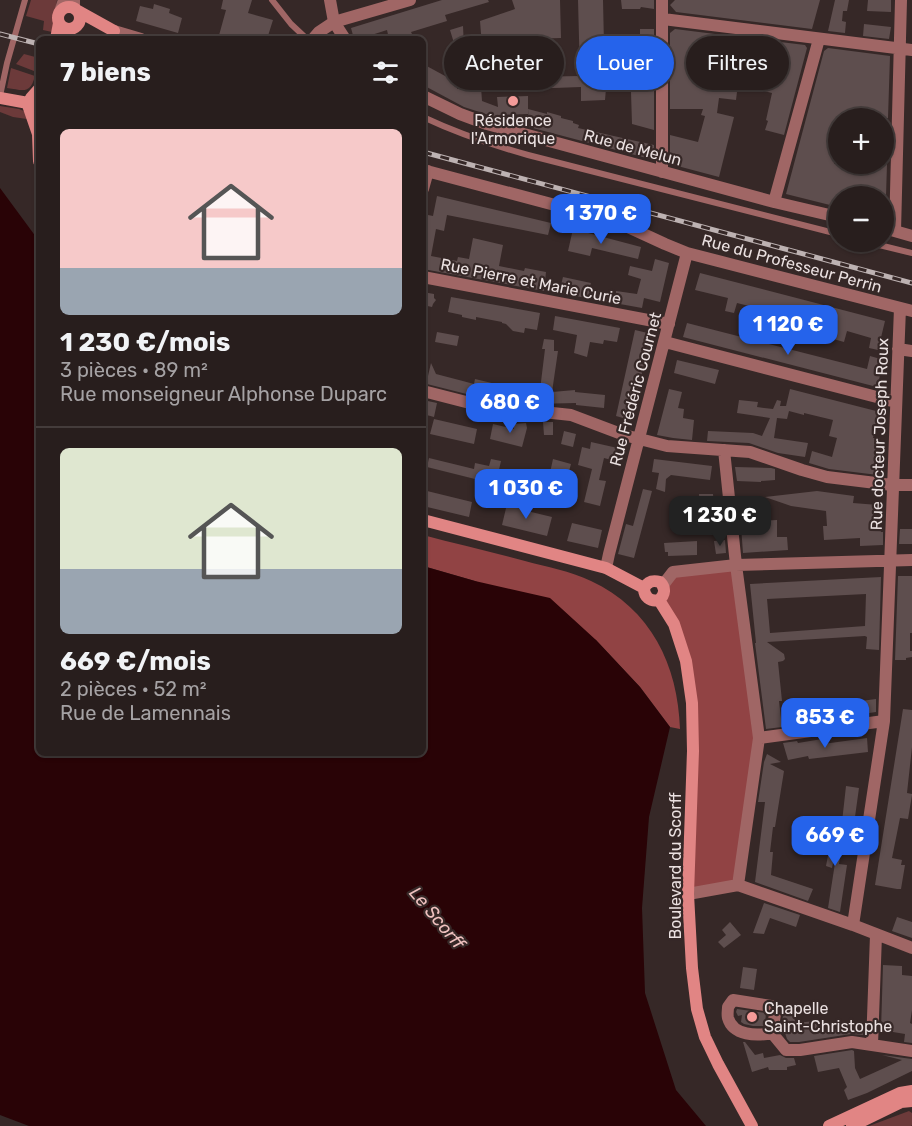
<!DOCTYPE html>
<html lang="fr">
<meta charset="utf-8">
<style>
:root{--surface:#281e1d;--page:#302726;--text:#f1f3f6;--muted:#a5a2a4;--line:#443c3b;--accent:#2563eb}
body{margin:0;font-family:Rubik,sans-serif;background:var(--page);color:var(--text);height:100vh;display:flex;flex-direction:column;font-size:22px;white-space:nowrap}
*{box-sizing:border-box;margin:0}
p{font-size:20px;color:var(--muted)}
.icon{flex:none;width:33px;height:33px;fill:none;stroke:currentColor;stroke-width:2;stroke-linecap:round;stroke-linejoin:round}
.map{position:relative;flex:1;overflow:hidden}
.panel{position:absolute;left:36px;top:36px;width:390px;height:720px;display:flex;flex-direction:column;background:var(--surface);border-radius:9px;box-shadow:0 2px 4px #0004,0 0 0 2px var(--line)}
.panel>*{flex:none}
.top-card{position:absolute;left:444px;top:36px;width:378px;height:54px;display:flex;gap:12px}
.controls{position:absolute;left:828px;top:108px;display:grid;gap:12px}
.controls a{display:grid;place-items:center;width:66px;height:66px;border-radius:50%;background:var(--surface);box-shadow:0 2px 4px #0004,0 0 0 2px var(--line);font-size:30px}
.price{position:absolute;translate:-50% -51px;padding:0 14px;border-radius:12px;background:var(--accent);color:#fff;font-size:20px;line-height:39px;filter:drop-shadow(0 2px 3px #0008)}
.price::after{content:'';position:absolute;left:50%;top:36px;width:18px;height:14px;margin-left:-9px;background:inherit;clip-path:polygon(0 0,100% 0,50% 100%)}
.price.on{background:#222;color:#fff}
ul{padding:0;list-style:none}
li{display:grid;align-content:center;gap:12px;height:318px;padding:0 24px}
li+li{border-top:2px solid var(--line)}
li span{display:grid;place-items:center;height:186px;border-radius:9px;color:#555}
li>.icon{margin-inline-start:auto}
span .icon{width:108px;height:108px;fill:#fffc;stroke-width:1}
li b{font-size:26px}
h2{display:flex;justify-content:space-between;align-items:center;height:72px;padding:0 24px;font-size:26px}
.tag{padding:0 21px;border-radius:27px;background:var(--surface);box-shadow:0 2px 4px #0004,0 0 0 2px var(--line);font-size:21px;line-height:54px}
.tag.on{background:var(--accent);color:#fff}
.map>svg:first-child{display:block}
.green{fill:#6c3a3a}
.forest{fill:#914344}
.water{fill:#290306}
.building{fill:#5e4e4e;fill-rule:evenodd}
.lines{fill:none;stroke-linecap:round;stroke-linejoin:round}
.lane{stroke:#a06665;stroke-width:6}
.street{stroke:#a06665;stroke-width:12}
.secondary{stroke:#e18584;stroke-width:12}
.rail-casing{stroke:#bdb2b2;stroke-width:5}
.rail{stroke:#362827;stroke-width:3;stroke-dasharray:9;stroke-linecap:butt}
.poi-dot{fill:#f59b99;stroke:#362827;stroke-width:2}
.labels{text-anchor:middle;stroke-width:4.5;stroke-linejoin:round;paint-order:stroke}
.poi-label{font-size:16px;fill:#ebe1e1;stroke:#362827}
.street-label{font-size:16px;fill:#ebe1e1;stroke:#362827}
.water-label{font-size:18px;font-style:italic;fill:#f0c1bf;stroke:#362827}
</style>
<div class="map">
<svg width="912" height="1126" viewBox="0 0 912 1126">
<rect width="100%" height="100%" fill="#362827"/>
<path class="green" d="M31 0H57L52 32 43 30 44 21 26 16Z
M24 54 39 58V73L16 64Z
M11 68 35 76C30 95 23 90 7 88Z
M0 106 19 109 26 112 27 119 13 117 0 112Z
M909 1111 912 1113V1125L911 1126H869Z"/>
<path class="forest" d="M423 535C457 544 491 552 525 561 547 567 570 571 591 581 651 609 678 665 680 729L670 727 640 687 596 640 475 581 423 566Z
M736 565 759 738 738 885 688 894 692 703 662 597 673 572Z"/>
<path class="water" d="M0 188 39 241V753H423V566L475 581 550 598 596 640 640 687 670 727 649 817 642 908 645 993 676 1090 706 1126H29L0 1115Z"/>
<path class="building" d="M223 0H252L248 13 273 20 267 39H218L226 10 221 9Z
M442 0H488L489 2 445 15 447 21 411 32 412 34 400 38 399 36 389 39 387 30 359 39H354L351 28Z
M512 0H560L561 38 526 39 527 73 477 77 476 55 465 58V68L462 69 450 30 463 26 464 47 482 46 480 21 515 9Z
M578 0H603L604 45H615V53H622L623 77H607L605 100 581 101V87L527 89V77L580 76Z
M621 0H654V9L641 7 640 9H622Z
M675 0H820L812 29 676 12 670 5Z
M835 0H849L847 11H843L842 21 846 22 845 33 828 31Z
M868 0H891V12L867 11Z
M154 4 170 9 169 13 182 18 178 33 136 21 140 6 153 9Z
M864 24 891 27 889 39 863 36Z
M640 29H654V53H640Z
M675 29 755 39 749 87 738 84 736 100 719 98 717 113 734 117 719 177 670 164V135L698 142 705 116 701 115 703 109H670V33Z
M772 41 805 45 807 48 784 135 765 130 768 121 766 120 772 93 760 90Z
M828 48 890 56 888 118H838V146L834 164 874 166V164H887L886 196H838V207L786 194 824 51Z
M423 64 458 83 457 89 481 87 482 101 498 107 497 97 528 96V114L498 115V118L464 107 423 85Z
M637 69H654V130L632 124 631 92H638Z
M528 109 547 114V112L561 116V118L573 121V123L579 125 578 128 654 145V160L529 127Z
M437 196 551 223 548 235 447 215 444 231 436 229 431 256 457 261 458 257 469 259 473 238 503 245 499 266 524 271 525 268 546 272 544 291 423 269V241L428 215 433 216Z
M573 229 641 247 638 259 592 248 590 256 568 251Z
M655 259 669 263 660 302 644 298 642 308 559 293 563 277 591 283 589 289 616 294V291L637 294 641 279 628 275 630 266 652 271Z
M700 273 885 321 878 350 869 348 871 338 847 331 844 342 812 333 815 320 792 315 789 327 754 318 757 308 737 303 734 313 725 311 728 298 695 290Z
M423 292 434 294V298L436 300 433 304 432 307 423 305Z
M451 297 540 313 537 330 525 328 524 333 513 331 506 324 502 323V322L476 317V320L462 317V315L448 312Z
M555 316 620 328 617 342 604 340 603 344 590 342 587 357 574 353 577 335 553 330Z
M687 323 867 369 870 356 884 360 877 387 683 337Z
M635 330 652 334 630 420 616 416Z
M437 332 459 336 457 346 435 342Z
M544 339 554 340V351H558L552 392 575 390V392L605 395 604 408 576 405V403L533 404V402L532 404 514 406 423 383V375L428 376 431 363 436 374 459 380 474 384 475 379 500 385V388L513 391 540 390 545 349H542Z
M677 360 719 370 715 384 674 373Z
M669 389 682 392 678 408 684 409 683 418 694 420 692 440 673 438 657 435Z
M790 389 880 412 873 438H880L879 460H880L878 475 829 469 809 463 812 451 832 457 837 438 829 436 833 420 804 413V415L789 411 787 419 777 418 774 438 808 443 805 457 778 453 749 443 707 441 708 431 753 433 762 436 770 418 737 413 739 400 758 402 757 407 773 409 777 400 781 401 780 406H786Z
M423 400 437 403 434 417 423 414Z
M434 419 477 429 474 444 430 434Z
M543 422H553V435H544Z
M526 423 527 428 522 447 490 439 493 424 514 429V424Z
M564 431 576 434 573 447 561 444Z
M591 442 622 449 619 462 604 458 599 480 606 481 600 506 584 502 592 469 578 465 582 447 590 449Z
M429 458 474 469 475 463 489 466 491 459 501 461 498 474 490 472 489 480 479 478V480L427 467Z
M553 459 571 464 565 486 548 482Z
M654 459 712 466 710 480 671 475 666 479 665 492 656 489 659 473 652 472Z
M735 467 771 468 775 469V480L761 481V482L737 481Z
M643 489 652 491 634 558 618 554 626 524 633 526Z
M423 490 472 502 469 517 423 506Z
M817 491 854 496 853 503 878 505 881 532H883V545L860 546V538L824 540 823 526H827L826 511 791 506 765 497Z
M699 494H713L716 524 698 525 697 507H700Z
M756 498 758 521 777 520V537H787L788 550 743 553 739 499Z
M507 504 523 508V510L552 517 547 536 502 525Z
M572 523 602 530 598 548 567 541Z
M900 529H912V544H899Z
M725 540 726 553 716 554 714 541Z
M697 541V555L668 556V552H665L664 543Z
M898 576H912V633H910V651H912V657L906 658V660H895Z
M881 577 879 650 866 649 867 637 865 636 767 642 784 654 785 659 783 661 778 662 782 701H779L782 727 766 729 755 643H756L750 584ZM866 594 865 626 770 633 767 599Z
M876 699V712L808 722 806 704 830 703 831 705Z
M903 709 912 710V747L907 793 912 794V795L908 819 900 818 892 858 902 860 901 865H905L901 889H897L875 885Z
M867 738 868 752 809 759 808 756 788 760 783 743 797 741 798 743 822 739 823 744Z
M767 754 781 762 770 764 784 771 775 827H773L770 852H773L771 875 813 889 808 901 755 882 765 802H758L764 762Z
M846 786 859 788 854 824 842 822Z
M833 824 842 825 835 855 840 857 839 864 847 865 840 912 828 908 835 863H833L832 868 826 866 830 845 817 841 820 831 832 835Z
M764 903 800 915 796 927 770 918 764 934 753 933Z
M897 917 912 922V938L892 931Z
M730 922 741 935 724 948 718 942 726 935 722 930Z
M883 965 902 966V975L912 976V1010L910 1023 912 1024V1043L904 1042 905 1034 881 1030Z
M743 967 757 969 754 990 740 988Z
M790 1003 785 1008 787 1014 792 1013 796 1023 815 1021V1024H827V1029H854V1025L864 1026V1035L851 1034 799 1042H790L787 1039 782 1024 783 1015 780 1006Z
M737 1009 766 1013 765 1024 764 1026H753L744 1024 741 1022 742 1015 738 1016 736 1012Z
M743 1042H745L755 1055 763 1053 764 1058 780 1055 786 1058H794L796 1065 787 1067V1070H769L768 1067 752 1072Z
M852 1050 854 1051 855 1068 860 1079 902 1060 882 1055 912 1059V1071L867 1093 848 1100 844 1090 847 1087 839 1068 818 1072 814 1056Z"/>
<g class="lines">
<path class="lane" d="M272 0 291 24 307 39
M0 96 7 63 25 0
M423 117C457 133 492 145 528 155L838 234
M867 242 912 253"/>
<path class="street" d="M330 0 334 22 345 39
M74 8V0
M61 9 64 0
M663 19 912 50
M114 31 141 39
M313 39 319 32 334 22 410 0
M423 96 460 114 487 124 774 202 838 217
M423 170 615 221 665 244 687 253 912 311
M662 172V0
M423 189 428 171
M774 202 819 39
M884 228 912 236
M895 231 901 0
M423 277 669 324
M665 342 896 402
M898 349 912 351
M423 391 513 414 543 412 571 415 624 435 667 446 750 452 802 470 827 477 892 485H912
M724 450 736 565 759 738 738 885
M606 568 609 554 687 253
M663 585 673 572 736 565 912 560
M759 738 884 721
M688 894 738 885 853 925 912 948
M853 925 884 721 900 308
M733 1000 771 1006 775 1014 772 1033C757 1036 733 1036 728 1018 727 1014 728 1011 728 1007Z
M772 1033 786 1050H800L852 1042 912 1051
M872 1045 876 935"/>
<path class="secondary" d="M58 18a11 11 0 1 1 22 0a11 11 0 1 1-22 0Z
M78 11 114 31
M56 39 59 23
M39 89 31 98 28 105 38 134 39 161
M0 98 28 103
M423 520 606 568 644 588
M644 588C648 581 653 580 660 582 666 588 665 595 659 600
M644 588C644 597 650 602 659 600
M659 600 674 624 686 661 692 703 693 751 688 894 692 968 697 1009 705 1037 718 1064 752 1126
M829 1126 900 1093 912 1091
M852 1126 901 1102 912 1101"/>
<g class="rail-casing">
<path id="rail" d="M0 34 39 44
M423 152 912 283"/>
</g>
<use href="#rail" class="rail"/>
</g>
<g class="poi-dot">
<circle cx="513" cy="101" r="6"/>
<circle cx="752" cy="1017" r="6"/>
</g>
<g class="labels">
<g class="poi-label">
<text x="513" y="126">Résidence<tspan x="513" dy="18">l'Armorique</tspan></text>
<text x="764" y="1014" text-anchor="start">Chapelle<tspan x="764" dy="18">Saint-Christophe</tspan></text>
</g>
<g class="street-label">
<text transform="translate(633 147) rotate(15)" y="6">Rue de Melun</text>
<text transform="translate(792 263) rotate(15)" y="6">Rue du Professeur Perrin</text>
<text transform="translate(531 281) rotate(11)" y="6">Rue Pierre et Marie Curie</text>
<text transform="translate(635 389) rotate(-75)" y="6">Rue Frédéric Cournet</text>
<text transform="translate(879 434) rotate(-88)" y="6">Rue docteur Joseph Roux</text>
<text transform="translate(675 866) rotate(-90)" y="6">Boulevard du Scorff</text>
</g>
<g class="water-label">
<text transform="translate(437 918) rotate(50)" y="6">Le Scorff</text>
</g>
</g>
</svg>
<div class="controls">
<a>+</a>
<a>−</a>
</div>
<b class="price" style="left:601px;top:245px">1 370 €</b>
<b class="price" style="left:788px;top:356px">1 120 €</b>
<b class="price" style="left:510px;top:434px">680 €</b>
<b class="price" style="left:526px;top:520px">1 030 €</b>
<b class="price on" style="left:720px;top:547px">1 230 €</b>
<b class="price" style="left:825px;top:749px">853 €</b>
<b class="price" style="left:835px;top:867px">669 €</b>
<div class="top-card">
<a class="tag">Acheter</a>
<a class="tag on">Louer</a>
<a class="tag">Filtres</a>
</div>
<section class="panel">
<h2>7 biens<svg class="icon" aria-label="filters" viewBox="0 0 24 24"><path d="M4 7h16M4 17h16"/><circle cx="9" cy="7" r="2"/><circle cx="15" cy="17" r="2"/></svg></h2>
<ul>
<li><span style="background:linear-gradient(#f6c9c9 75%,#9aa5b1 0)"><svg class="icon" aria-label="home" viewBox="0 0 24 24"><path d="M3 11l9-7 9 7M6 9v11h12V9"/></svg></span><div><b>1 230 €/mois</b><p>3 pièces · 89 m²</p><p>Rue monseigneur Alphonse Duparc</p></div></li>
<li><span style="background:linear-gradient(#dfe7d0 65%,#9aa5b1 0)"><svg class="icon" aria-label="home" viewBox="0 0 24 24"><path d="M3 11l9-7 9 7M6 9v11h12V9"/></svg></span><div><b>669 €/mois</b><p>2 pièces · 52 m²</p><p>Rue de Lamennais</p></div></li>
</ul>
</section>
</div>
